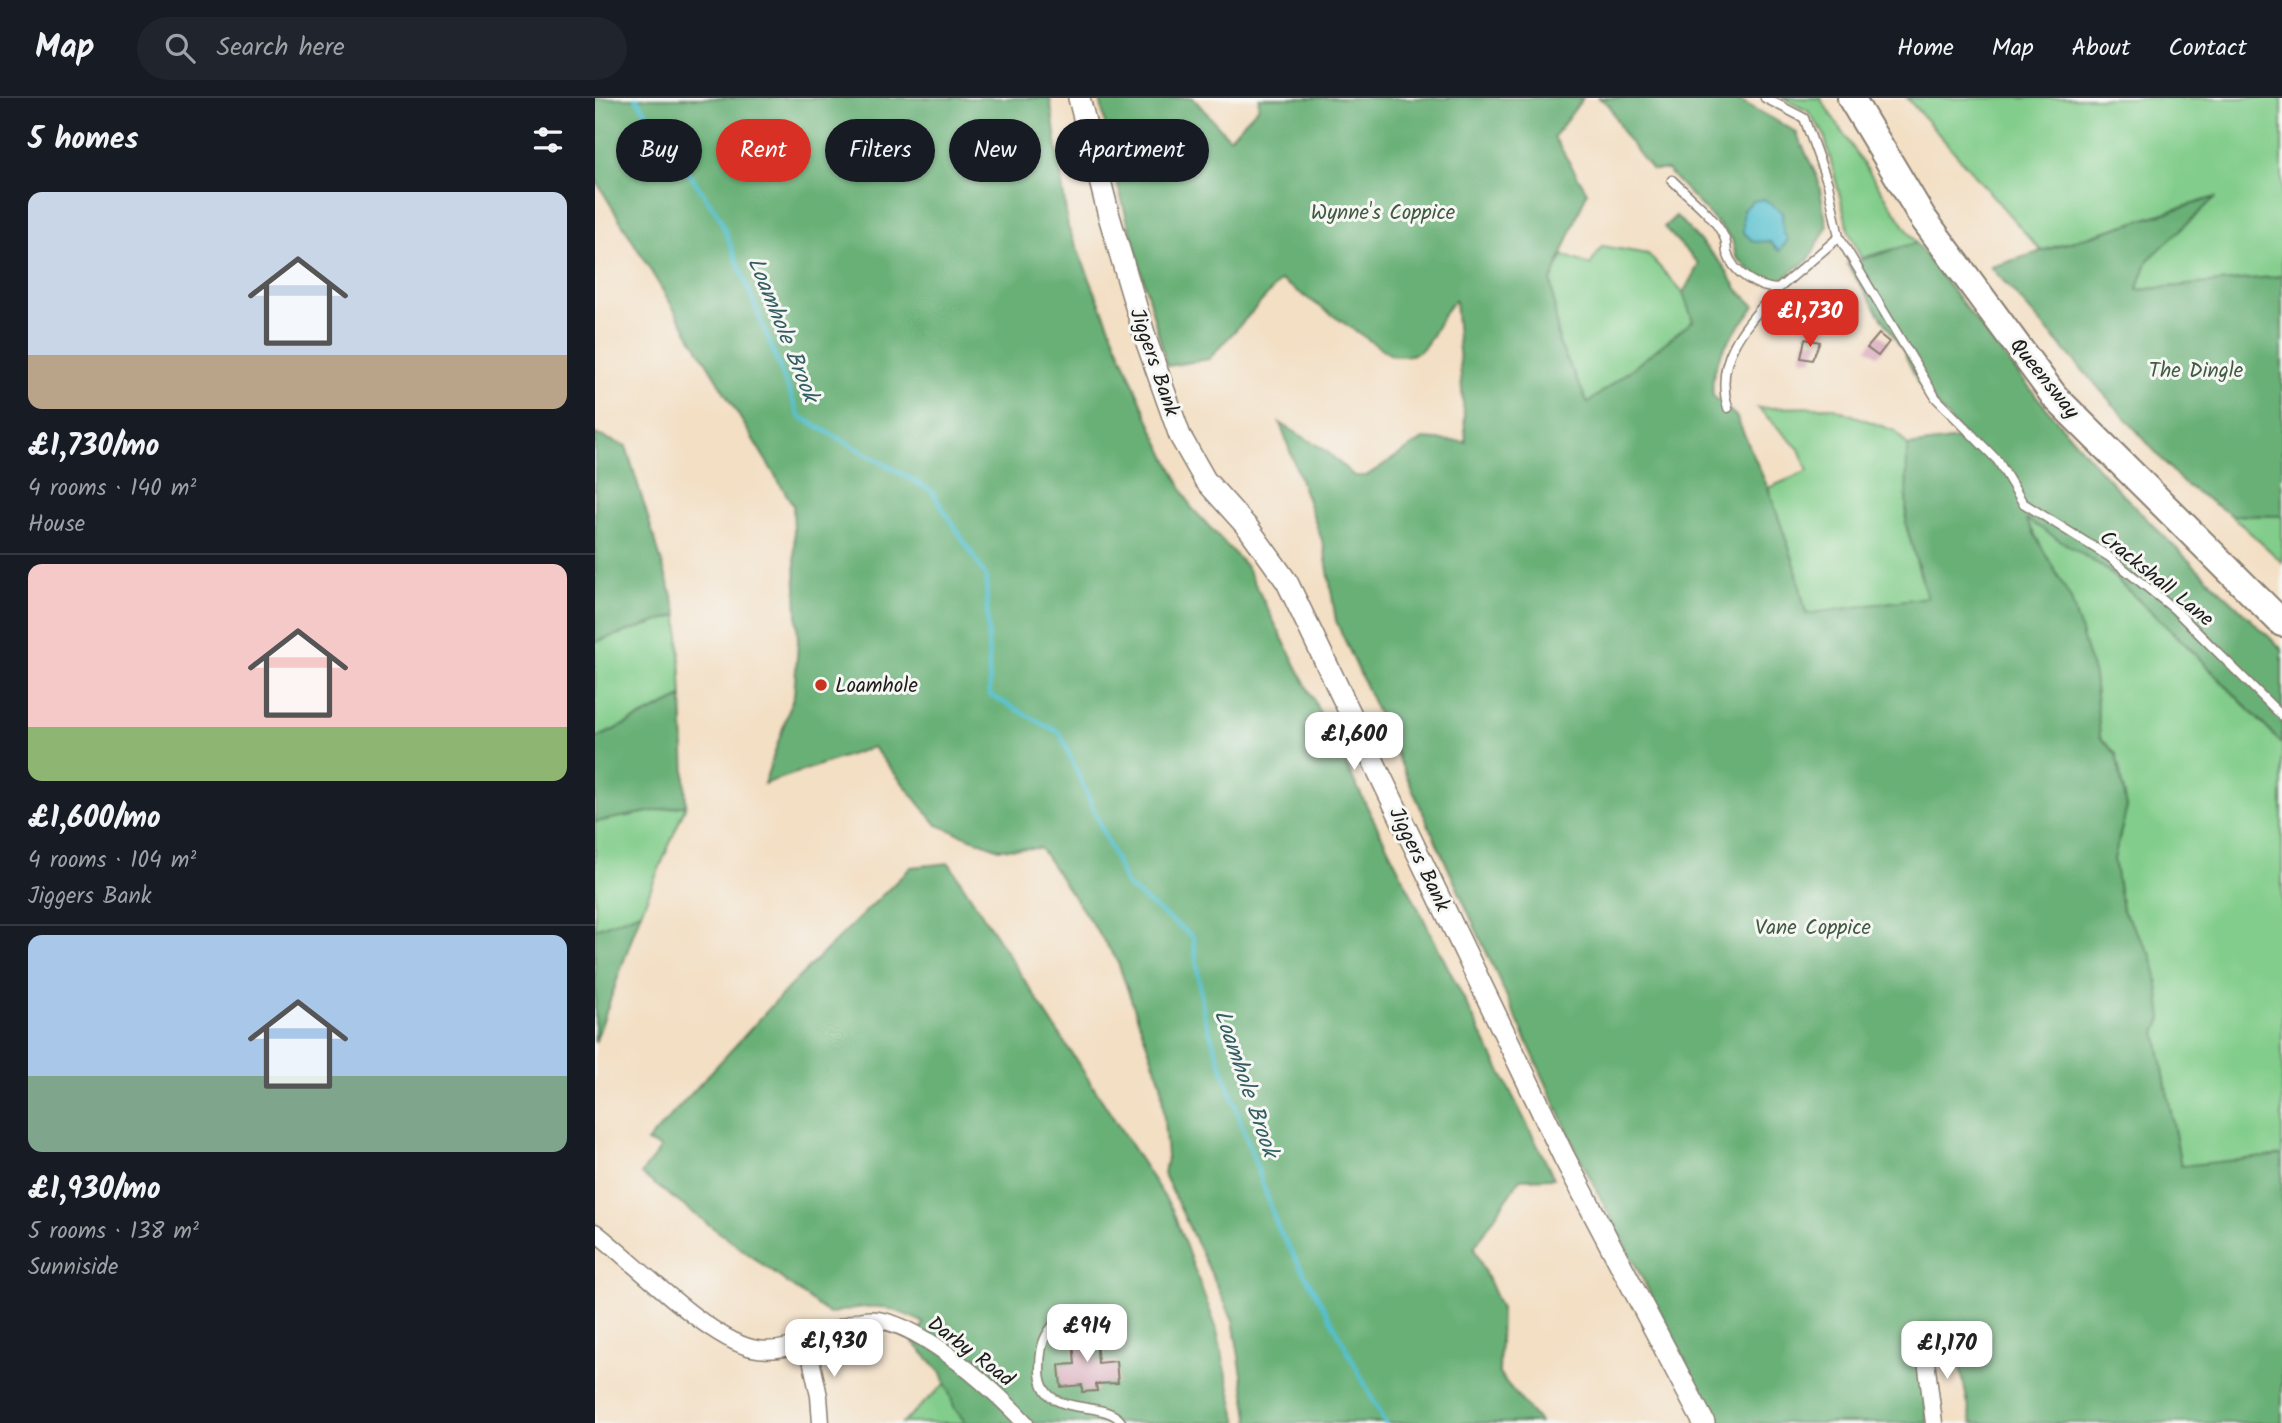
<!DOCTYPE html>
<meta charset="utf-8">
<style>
:root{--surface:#171b24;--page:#20242c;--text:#f1f3f6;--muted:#9ea1a6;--line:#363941;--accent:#d93025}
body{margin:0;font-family:Kalam,sans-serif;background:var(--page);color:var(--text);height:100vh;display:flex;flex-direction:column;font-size:26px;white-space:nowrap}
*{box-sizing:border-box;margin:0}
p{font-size:23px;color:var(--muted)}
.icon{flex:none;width:38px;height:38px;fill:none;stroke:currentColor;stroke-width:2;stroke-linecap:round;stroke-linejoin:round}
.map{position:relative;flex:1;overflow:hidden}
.side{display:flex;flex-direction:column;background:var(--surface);width:595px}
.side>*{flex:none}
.guide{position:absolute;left:21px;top:21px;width:665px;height:63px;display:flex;gap:14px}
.price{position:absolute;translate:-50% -60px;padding:0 16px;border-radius:14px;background:#fff;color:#222;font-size:23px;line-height:46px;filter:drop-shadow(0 2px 4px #0008)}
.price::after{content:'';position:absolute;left:50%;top:42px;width:21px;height:16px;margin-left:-10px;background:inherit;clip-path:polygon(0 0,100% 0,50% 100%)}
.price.current{background:var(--accent);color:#fff}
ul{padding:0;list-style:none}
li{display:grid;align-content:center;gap:14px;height:371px;padding:0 28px}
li+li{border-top:2px solid var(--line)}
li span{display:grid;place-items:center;height:217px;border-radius:14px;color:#555}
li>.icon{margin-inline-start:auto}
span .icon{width:126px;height:126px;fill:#fffc;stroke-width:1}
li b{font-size:30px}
h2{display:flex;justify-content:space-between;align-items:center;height:84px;padding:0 28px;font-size:30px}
.pill{padding:0 24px;border-radius:32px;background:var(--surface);box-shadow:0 2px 5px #0004;font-size:24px;line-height:63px}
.pill.current{background:var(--accent);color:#fff}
header{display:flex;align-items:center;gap:42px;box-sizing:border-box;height:98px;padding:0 35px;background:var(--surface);border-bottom:2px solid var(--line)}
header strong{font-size:33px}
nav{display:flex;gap:38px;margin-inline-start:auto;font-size:24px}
.search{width:490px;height:63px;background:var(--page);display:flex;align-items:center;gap:18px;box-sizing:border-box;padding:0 24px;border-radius:38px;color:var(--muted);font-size:26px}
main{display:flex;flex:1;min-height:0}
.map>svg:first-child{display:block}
.green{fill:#82cd8b;stroke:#4f7454;stroke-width:2}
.forest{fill:#69b077;stroke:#42664a;stroke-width:2;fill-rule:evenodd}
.water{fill:#53bfce;stroke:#386e75;stroke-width:2}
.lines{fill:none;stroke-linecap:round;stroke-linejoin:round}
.stream{stroke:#53bfce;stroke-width:4.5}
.building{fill:#d8a5b8}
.service-casing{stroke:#887e70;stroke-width:11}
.minor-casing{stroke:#887e70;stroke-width:19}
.tertiary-casing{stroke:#887e70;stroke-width:24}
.primary-casing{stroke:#887e70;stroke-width:30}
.service{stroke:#fff;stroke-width:8}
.minor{stroke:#fff;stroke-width:16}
.tertiary{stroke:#fff;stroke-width:21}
.primary{stroke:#fff;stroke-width:26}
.poi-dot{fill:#c8321e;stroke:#f6f6f2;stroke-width:2.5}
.labels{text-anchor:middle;stroke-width:6;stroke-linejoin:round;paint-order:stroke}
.park-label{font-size:21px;fill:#405a43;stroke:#f6f6f2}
.street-label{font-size:21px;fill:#1c1c1c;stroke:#f6f6f2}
.poi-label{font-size:21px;fill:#1c1c1c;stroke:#f6f6f2;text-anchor:start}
.water-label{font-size:23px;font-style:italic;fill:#325d63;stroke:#f6f6f2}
</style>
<header>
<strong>Map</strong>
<div class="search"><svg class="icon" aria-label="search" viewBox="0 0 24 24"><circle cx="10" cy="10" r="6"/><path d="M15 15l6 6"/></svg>Search here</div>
<nav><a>Home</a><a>Map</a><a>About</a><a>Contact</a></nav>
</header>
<main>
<section class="side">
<h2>5 homes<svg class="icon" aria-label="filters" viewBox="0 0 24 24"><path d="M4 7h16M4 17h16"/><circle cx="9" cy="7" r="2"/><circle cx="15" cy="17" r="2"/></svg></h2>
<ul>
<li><span style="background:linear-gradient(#c9d6e8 75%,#b9a48a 0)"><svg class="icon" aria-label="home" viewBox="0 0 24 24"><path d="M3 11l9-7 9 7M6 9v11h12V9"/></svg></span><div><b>£1,730/mo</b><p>4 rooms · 140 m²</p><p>House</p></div></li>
<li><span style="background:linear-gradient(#f6c9c9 75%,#8fb573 0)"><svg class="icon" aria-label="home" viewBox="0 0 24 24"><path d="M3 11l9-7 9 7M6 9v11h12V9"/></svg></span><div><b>£1,600/mo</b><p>4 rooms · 104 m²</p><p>Jiggers Bank</p></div></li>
<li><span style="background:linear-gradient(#a9c7e8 65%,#7fa58c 0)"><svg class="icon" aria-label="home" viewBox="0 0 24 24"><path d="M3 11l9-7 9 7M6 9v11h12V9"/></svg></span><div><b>£1,930/mo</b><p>5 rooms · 138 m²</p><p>Sunniside</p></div></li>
</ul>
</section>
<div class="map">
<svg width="1687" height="1325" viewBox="0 0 1687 1325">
<rect width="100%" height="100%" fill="#f6f6f2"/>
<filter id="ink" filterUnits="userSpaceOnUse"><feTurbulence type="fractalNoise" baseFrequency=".0143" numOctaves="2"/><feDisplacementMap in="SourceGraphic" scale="14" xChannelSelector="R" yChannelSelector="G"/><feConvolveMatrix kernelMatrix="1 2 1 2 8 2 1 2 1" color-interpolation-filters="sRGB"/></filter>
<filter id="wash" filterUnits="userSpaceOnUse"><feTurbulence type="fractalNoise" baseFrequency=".00686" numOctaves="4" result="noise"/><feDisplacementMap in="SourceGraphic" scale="28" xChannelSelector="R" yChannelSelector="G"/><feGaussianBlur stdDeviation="1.57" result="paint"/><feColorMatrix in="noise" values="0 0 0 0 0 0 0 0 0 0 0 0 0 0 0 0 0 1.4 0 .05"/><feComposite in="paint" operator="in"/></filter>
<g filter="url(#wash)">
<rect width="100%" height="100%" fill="#f3dfc4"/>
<path class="green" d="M1187 0H1225L1321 145 1266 160 1254 134 1229 36 1213 13Z
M1312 0H1687V178L1541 192 1553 162 1617 100 1446 153Z
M1007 148 1053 156 1088 195 1098 223 993 306 964 245 956 183 968 157 995 167Z
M1236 309 1300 333 1313 348 1311 427 1332 500 1211 516 1200 467 1173 390 1213 373 1204 351 1163 310Z
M1636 417 1687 418V464Z
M1430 420 1510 471 1594 550 1687 646V1057L1586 1069 1561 934 1556 857 1527 811 1519 761 1532 709 1521 656 1505 639 1499 578Z
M83 517 87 599 0 641V544Z
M91 707 46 814 0 831V724Z
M352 1284 360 1311 371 1325H307Z"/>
<path class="forest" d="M0 0H455L473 129 558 332 596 409 651 468 959 1080 925 1081 879 1150 906 1211 904 1276 945 1325H655L638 1222 569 1076 572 1059 566 985 522 862 445 750 404 751 342 727 278 649 169 686 199 597 203 545 198 407 0 81Z
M505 0H598L634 40 663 10 664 0H988L959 39 992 94 956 183 964 246 993 305 1098 223 1088 195 1104 166 1069 129 1081 118 1127 166 1143 192 1160 208C1139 235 1113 261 1118 298L1141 318 1173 390 1200 467 1211 516 1332 499 1311 427 1312 354 1313 348 1370 340 1323 285 1309 254 1252 166 1321 145C1378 219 1435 294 1498 364 1557 430 1623 490 1687 551V646L1594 549 1511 471 1431 421 1476 501 1499 578 1505 639 1521 656 1532 709 1519 761 1527 811 1556 857 1562 878 1567 921 1561 934 1586 1068 1687 1057V1325H1377L1362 1254 1349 1247H1323L1333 1325H1122L985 1060 741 523 729 448 685 325 730 352 759 378H771L828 341 871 344 860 202C834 226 840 265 796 257L686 182 614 261 572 268 519 73Z
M1004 0H1141L1201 34 1223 81 1232 129 1214 161 1180 186 1165 181 1141 159 1137 141 1072 72H1057L1029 37 1014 7ZM1187 115 1184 152 1174 143Z
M1621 99 1553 162 1542 192 1687 178V418L1636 417 1588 385 1396 169Z
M0 336 31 348 83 517 0 544Z
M87 599 91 707 0 724V641Z
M354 765 577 1111 621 1229 643 1325H371L360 1311 347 1275 318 1244 329 1225C289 1205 276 1205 234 1216L46 1076 66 1050 52 1044 193 890 316 769Z
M46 814 0 945V831Z"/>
<path class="water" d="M1169 101 1187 114 1188 134 1193 142 1184 153 1174 143 1159 144 1148 134V112L1158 103Z"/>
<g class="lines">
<path class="stream" d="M41 0 124 118 204 318 337 393 391 478 395 597 465 635 532 788 598 839 609 918 683 1130 739 1227 790 1325"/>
</g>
<g id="blocks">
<path class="building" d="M1284 236 1294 244 1283 258 1272 250Z
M1210 241 1225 244 1217 262 1206 260Z
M500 1230 503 1265 521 1263 523 1285 501 1286 502 1293 487 1294V1287L466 1289 464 1267 480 1266 477 1231Z"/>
</g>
</g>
<g filter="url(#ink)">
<use href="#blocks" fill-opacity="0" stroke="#887e70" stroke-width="2"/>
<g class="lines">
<g class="service-casing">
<path id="service" d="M1170 0 1209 20 1233 86 1244 139 1341 300 1403 363 1428 405 1513 458 1579 511 1687 618
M1077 82C1094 99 1119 117 1129 139 1132 144 1131 150 1132 155 1139 176 1163 190 1183 191L1244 139
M1133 310C1118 259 1152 226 1183 191
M485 1213C470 1218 458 1223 451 1238 446 1247 445 1259 445 1270 444 1325 511 1298 527 1325"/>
</g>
<g class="minor-casing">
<path id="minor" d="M0 1134C40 1165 111 1239 157 1250 193 1259 231 1233 264 1223 310 1209 400 1292 430 1325
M212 1243 224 1298 226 1325
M1329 1247 1339 1325"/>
</g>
<g class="tertiary-casing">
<path id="tertiary" d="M484 0 514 118 551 242 585 338 610 382 654 431 692 484 969 1059 1109 1325"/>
</g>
<g class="primary-casing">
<path id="primary" d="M1256 0 1328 120 1460 299 1687 525"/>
</g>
<use href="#service" class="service"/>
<use href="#minor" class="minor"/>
<use href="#tertiary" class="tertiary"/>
<use href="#primary" class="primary"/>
</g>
</g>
<circle class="poi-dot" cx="226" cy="587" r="7"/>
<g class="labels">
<g class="park-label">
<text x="788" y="121">Wynne's Coppice</text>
<text x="1601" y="279">The Dingle</text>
<text x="1218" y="836">Vane Coppice</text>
</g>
<g class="street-label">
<text transform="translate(560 264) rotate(71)" y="7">Jiggers Bank</text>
<text transform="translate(1450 280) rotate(51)" y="7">Queensway</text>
<text transform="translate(1562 480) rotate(39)" y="7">Crackshall Lane</text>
<text transform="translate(825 761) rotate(64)" y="7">Jiggers Bank</text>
<text transform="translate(376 1253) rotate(37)" y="7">Darby Road</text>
</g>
<g class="poi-label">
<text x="240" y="594">Loamhole</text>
</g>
<g class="water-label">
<text transform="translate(189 231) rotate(68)" y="8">Loamhole Brook</text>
<text transform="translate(652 985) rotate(71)" y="8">Loamhole Brook</text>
</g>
</g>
</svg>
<b class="price current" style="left:1215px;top:251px">£1,730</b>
<b class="price" style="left:759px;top:674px">£1,600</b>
<b class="price" style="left:492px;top:1266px">£914</b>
<b class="price" style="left:239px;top:1281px">£1,930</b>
<b class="price" style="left:1352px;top:1283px">£1,170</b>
<div class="guide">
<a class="pill">Buy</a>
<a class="pill current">Rent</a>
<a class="pill">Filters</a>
<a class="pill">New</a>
<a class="pill">Apartment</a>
</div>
</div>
</main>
